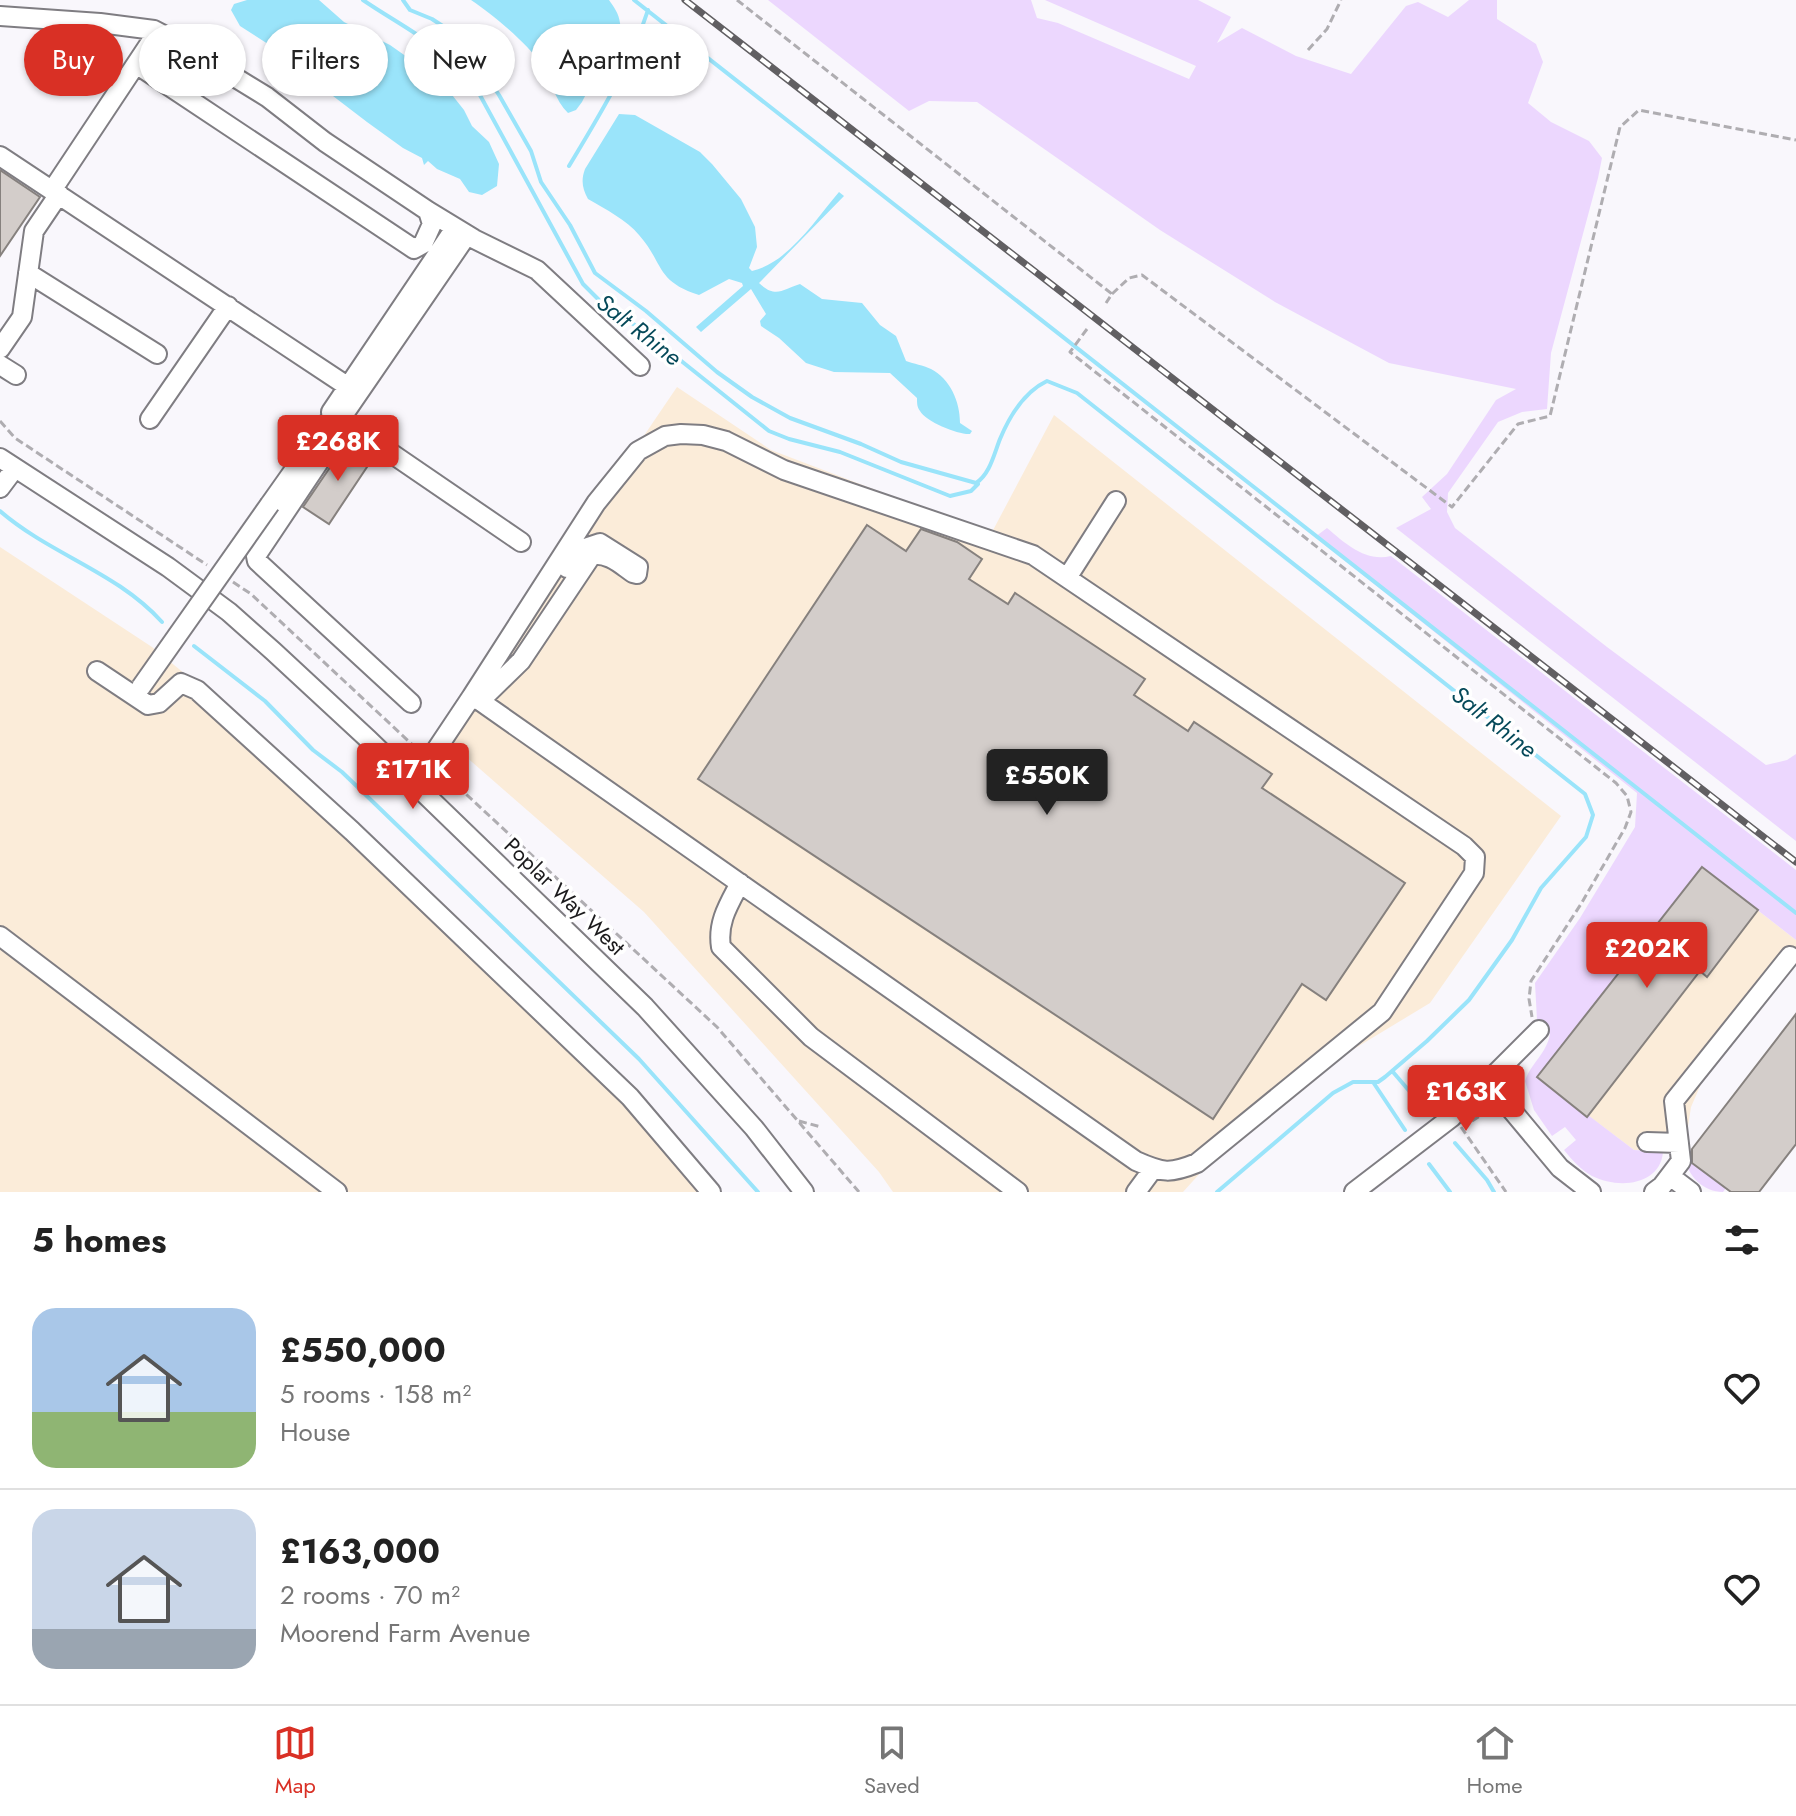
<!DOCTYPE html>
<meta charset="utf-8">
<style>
:root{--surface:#fff;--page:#f6f6f6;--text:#222;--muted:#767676;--line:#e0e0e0;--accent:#d93025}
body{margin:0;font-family:Jost,sans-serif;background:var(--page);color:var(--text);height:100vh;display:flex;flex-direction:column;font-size:30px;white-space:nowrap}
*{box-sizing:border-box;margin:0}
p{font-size:26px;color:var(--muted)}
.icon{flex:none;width:44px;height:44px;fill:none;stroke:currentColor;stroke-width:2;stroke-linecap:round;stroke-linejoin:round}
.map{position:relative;height:1192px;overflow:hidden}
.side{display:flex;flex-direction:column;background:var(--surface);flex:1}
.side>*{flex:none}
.banner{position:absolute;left:24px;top:24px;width:800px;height:72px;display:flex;gap:16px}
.price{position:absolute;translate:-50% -68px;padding:0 18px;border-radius:8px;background:var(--accent);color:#fff;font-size:26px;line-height:52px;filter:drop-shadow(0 2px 4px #0008)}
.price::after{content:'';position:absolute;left:50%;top:48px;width:24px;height:18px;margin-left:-12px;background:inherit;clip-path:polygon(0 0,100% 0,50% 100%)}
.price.active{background:#222;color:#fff}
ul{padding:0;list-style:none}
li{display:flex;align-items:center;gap:24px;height:200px;padding:0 32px}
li+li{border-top:2px solid var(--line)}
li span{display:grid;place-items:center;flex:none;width:224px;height:160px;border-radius:24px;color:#555}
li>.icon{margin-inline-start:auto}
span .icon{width:96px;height:96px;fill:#fffc;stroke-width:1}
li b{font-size:34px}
h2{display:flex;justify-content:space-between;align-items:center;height:96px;padding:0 32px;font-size:34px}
.pill{padding:0 28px;border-radius:36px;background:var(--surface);box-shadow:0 2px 6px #0004;font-size:28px;line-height:72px}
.pill.active{background:var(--accent);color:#fff}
.menu{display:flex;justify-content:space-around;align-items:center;height:112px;border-top:2px solid var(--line);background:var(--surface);font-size:22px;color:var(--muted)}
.menu a{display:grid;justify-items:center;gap:4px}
.menu .active{color:var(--accent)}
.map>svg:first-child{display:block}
.industrial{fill:#fbecd9}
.green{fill:#ecd7fe}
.water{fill:#9ae4fa}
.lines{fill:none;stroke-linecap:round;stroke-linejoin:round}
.stream{stroke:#9ae4fa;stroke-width:4}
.building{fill:#d3cdca;stroke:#86817e;stroke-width:2}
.minor-casing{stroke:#7f7d82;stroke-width:22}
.path{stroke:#afadb1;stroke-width:3;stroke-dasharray:8 4;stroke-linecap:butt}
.minor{stroke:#fff;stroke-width:18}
.rail-casing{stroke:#615f62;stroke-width:7}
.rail{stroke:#fff;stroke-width:4;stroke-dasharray:12;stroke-linecap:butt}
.minor-bridge-casing{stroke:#7f7d82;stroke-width:22;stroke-linecap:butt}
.minor-bridge{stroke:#fff;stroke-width:18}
.labels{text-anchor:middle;stroke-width:7;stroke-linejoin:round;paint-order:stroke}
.street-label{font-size:22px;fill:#1b1a1c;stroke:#fff}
.water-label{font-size:24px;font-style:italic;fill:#054959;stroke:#fff}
</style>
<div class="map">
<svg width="1796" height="1192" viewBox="0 0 1796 1192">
<rect width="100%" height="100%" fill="#f9f7fc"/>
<path class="industrial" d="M677 387 771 450 991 534 1054 415 1561 816 1430 1003 1339 1058 1202 1171 1183 1192H893L879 1172 644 912 441 735Z
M0 547 152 647 239 718 719 1192H0Z
M1702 867 1796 940V963L1701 1084 1691 1107 1684 1153 1634 1150 1537 1077Z"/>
<path class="green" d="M768 0H1031L1037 18 1058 23 1189 79 1196 66 1045 0H1198L1231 17 1217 43 1242 28 1296 56 1351 74 1406 6 1418 2 1448 17 1469 0H1497V19L1536 44 1543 62 1528 103 1551 122 1589 141 1602 158 1598 178 1551 353 1547 409 1522 412 1498 422 1448 493 1447 512 1455 528 1607 647 1766 765 1787 760 1796 754V841L1396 528 1431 509 1422 497 1447 474 1496 400 1516 389 1389 363 1275 302 1160 230 977 102 929 101 909 111Z
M1327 528C1346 544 1365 562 1391 556L1796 870V940L1702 867 1538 1077 1634 1150 1663 1152C1660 1186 1618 1189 1592 1176 1581 1170 1572 1160 1564 1150L1576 1140 1565 1127 1552 1136 1534 1110 1525 1081C1531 1063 1547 1053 1550 1034L1537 1020 1535 983 1580 918 1635 827 1637 793 1315 537Z
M1685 1157 1726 1188 1723 1192C1704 1192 1687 1176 1685 1157Z"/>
<path class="water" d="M247 0H319L344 22 390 45 441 81 464 110 472 126 489 142 499 164 497 186 482 195 469 192 460 179 437 169 428 161 424 165 422 158 403 148 367 122 333 96 299 64 240 26 231 10 234 4Z
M471 0H609C614 7 619 14 620 23 623 45 592 82 582 102L576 110 568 113C555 101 551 79 541 64 528 44 491 13 471 0Z
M619 114 635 115 700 152 712 164 741 199 755 227 757 247 749 268 752 271C788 263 816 219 839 192L844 196 759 283C776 299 783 289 800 284L822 299 862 303 880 325 896 336 906 361C914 364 923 365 931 369 950 379 960 401 960 423L972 431 970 434C959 435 926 422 920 411 917 407 917 403 917 398L890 373 834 372 806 363 779 338 761 326 760 321 766 314 751 289 701 332 696 327 743 286 742 283 729 279 699 295C655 281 664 263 639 235 627 220 605 209 588 199 582 188 581 180 585 169Z"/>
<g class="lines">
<path class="stream" d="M363 0C401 26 448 48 475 86L583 284 601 302 645 332 769 431 789 439 840 452 950 496 971 491 978 484
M403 0 410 10 432 19 461 38 499 95 531 151 541 182 570 225 595 273 646 311 717 372 752 397 790 418 861 444 901 462 976 483C990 474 994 454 1000 439 1010 415 1024 392 1047 381L1077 393 1585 794 1593 815 1586 837 1541 888 1512 940 1469 1000 1427 1041 1385 1077 1378 1082H1353L1333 1093 1217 1192
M634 0 1796 913
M569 166C599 116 630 66 648 10
M0 511C51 555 117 572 162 622
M194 646 265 701 313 750 342 772 639 1059 758 1192
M1393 1072 1429 1114
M1373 1082 1405 1130
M1455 1143 1487 1180 1494 1192
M1429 1164 1450 1192"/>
</g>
<path class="building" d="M0 170 40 197 0 256Z
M348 441 373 458 329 524 303 507Z
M867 525 906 551 921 529 957 542 982 559 969 579 1008 604 1015 593 1145 679 1134 695 1188 731 1194 722 1272 774 1262 788 1405 883 1326 1000 1302 984 1213 1119 698 779Z
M1702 867 1758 910 1707 977 1700 971 1587 1117 1537 1077Z
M1796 1014V1144L1759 1192H1731L1692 1163V1149Z"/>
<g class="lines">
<g class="minor-casing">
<path id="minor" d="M0 16 100 23 154 30 179 43 267 97 325 142 428 211 474 239 537 270 640 366
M136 64 414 249 423 244 432 224 428 211
M0 156 347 386
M53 189 152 40 165 38
M455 228 331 412 521 542
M28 273 157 354
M0 349 22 317 34 231 59 194
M0 365 16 375
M150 419 228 306
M340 420 467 235
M345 423 256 556 257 561 411 703
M0 458 168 567 229 612 273 651 368 739 645 1007 754 1128 804 1192
M0 488 15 468
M270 504 333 415
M1067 578 1116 501
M97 671 148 705 159 703 181 683 197 690 352 831 630 1097 711 1192
M472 696 596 503 638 451 665 436 681 434 703 435 726 441 784 470 1033 555 1464 846 1475 857 1474 873 1382 1012 1197 1163C1170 1174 1163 1173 1136 1161L480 701
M414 783 472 696 480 701 521 661 592 555C609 553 620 564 633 573L637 574 638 567 600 543 582 549 567 568
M740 883C729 904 717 922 721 947L811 1037 1018 1192
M0 936 337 1192
M1489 1083 1560 1168 1591 1192
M1647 1142 1679 1143
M1670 1176 1691 1192
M1136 1192 1153 1169
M1354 1192 1452 1117 1539 1030
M1654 1192 1662 1186 1681 1161 1674 1101 1790 956"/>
</g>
<path class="path" d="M737 0 1112 294 1106 303
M1308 50 1327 29 1341 0
M1112 294 1129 278 1142 275 1452 507 1518 424 1550 416 1620 127 1639 110 1796 140
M1087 329 1070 352 1616 783 1627 796 1631 812 1625 828 1581 904 1531 981 1529 999 1532 1017
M0 421 15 438 207 565
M233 582 251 594 417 749
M440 770 717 1027 859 1192
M799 1121 821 1127
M1472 1121 1492 1108
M1461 1127 1506 1192"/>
<use href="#minor" class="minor"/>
<g class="rail-casing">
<path id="rail" d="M685 0 1796 862"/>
</g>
<use href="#rail" class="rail"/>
<g class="minor-bridge-casing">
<path id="minor-bridge" d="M141 687 270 504"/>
</g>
<use href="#minor-bridge" class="minor-bridge"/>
</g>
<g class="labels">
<g class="street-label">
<text transform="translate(565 896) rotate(44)" y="8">Poplar Way West</text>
</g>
<g class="water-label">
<text transform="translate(639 330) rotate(38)" y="8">Salt Rhine</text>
<text transform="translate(1494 722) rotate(38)" y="8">Salt Rhine</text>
</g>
</g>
</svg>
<b class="price" style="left:338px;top:483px">£268K</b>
<b class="price" style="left:413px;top:811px">£171K</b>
<b class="price active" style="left:1047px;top:817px">£550K</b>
<b class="price" style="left:1647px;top:990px">£202K</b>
<b class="price" style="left:1466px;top:1133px">£163K</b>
<div class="banner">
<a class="pill active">Buy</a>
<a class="pill">Rent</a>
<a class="pill">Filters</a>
<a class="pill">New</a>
<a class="pill">Apartment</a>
</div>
</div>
<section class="side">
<h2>5 homes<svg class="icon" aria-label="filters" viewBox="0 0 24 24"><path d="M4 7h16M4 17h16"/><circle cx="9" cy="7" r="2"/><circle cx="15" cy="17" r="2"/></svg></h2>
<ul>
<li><span style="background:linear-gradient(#a9c7e8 65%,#8fb573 0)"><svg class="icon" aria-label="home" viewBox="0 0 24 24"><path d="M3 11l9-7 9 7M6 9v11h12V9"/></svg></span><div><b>£550,000</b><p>5 rooms · 158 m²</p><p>House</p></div><svg class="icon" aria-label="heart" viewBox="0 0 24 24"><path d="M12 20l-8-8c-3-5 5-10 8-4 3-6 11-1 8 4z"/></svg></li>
<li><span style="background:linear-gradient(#c9d6e8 75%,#9aa5b1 0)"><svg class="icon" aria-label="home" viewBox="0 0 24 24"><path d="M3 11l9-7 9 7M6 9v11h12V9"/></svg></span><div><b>£163,000</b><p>2 rooms · 70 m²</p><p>Moorend Farm Avenue</p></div><svg class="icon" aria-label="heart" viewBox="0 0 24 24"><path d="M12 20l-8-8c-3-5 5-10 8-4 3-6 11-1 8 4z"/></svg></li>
</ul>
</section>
<nav class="menu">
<a class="active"><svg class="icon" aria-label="map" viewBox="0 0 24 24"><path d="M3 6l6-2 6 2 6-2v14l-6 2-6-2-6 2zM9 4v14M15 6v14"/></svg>Map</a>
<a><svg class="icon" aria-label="saved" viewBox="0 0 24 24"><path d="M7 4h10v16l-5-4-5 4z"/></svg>Saved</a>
<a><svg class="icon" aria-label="home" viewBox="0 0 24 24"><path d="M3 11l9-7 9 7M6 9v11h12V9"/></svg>Home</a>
</nav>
